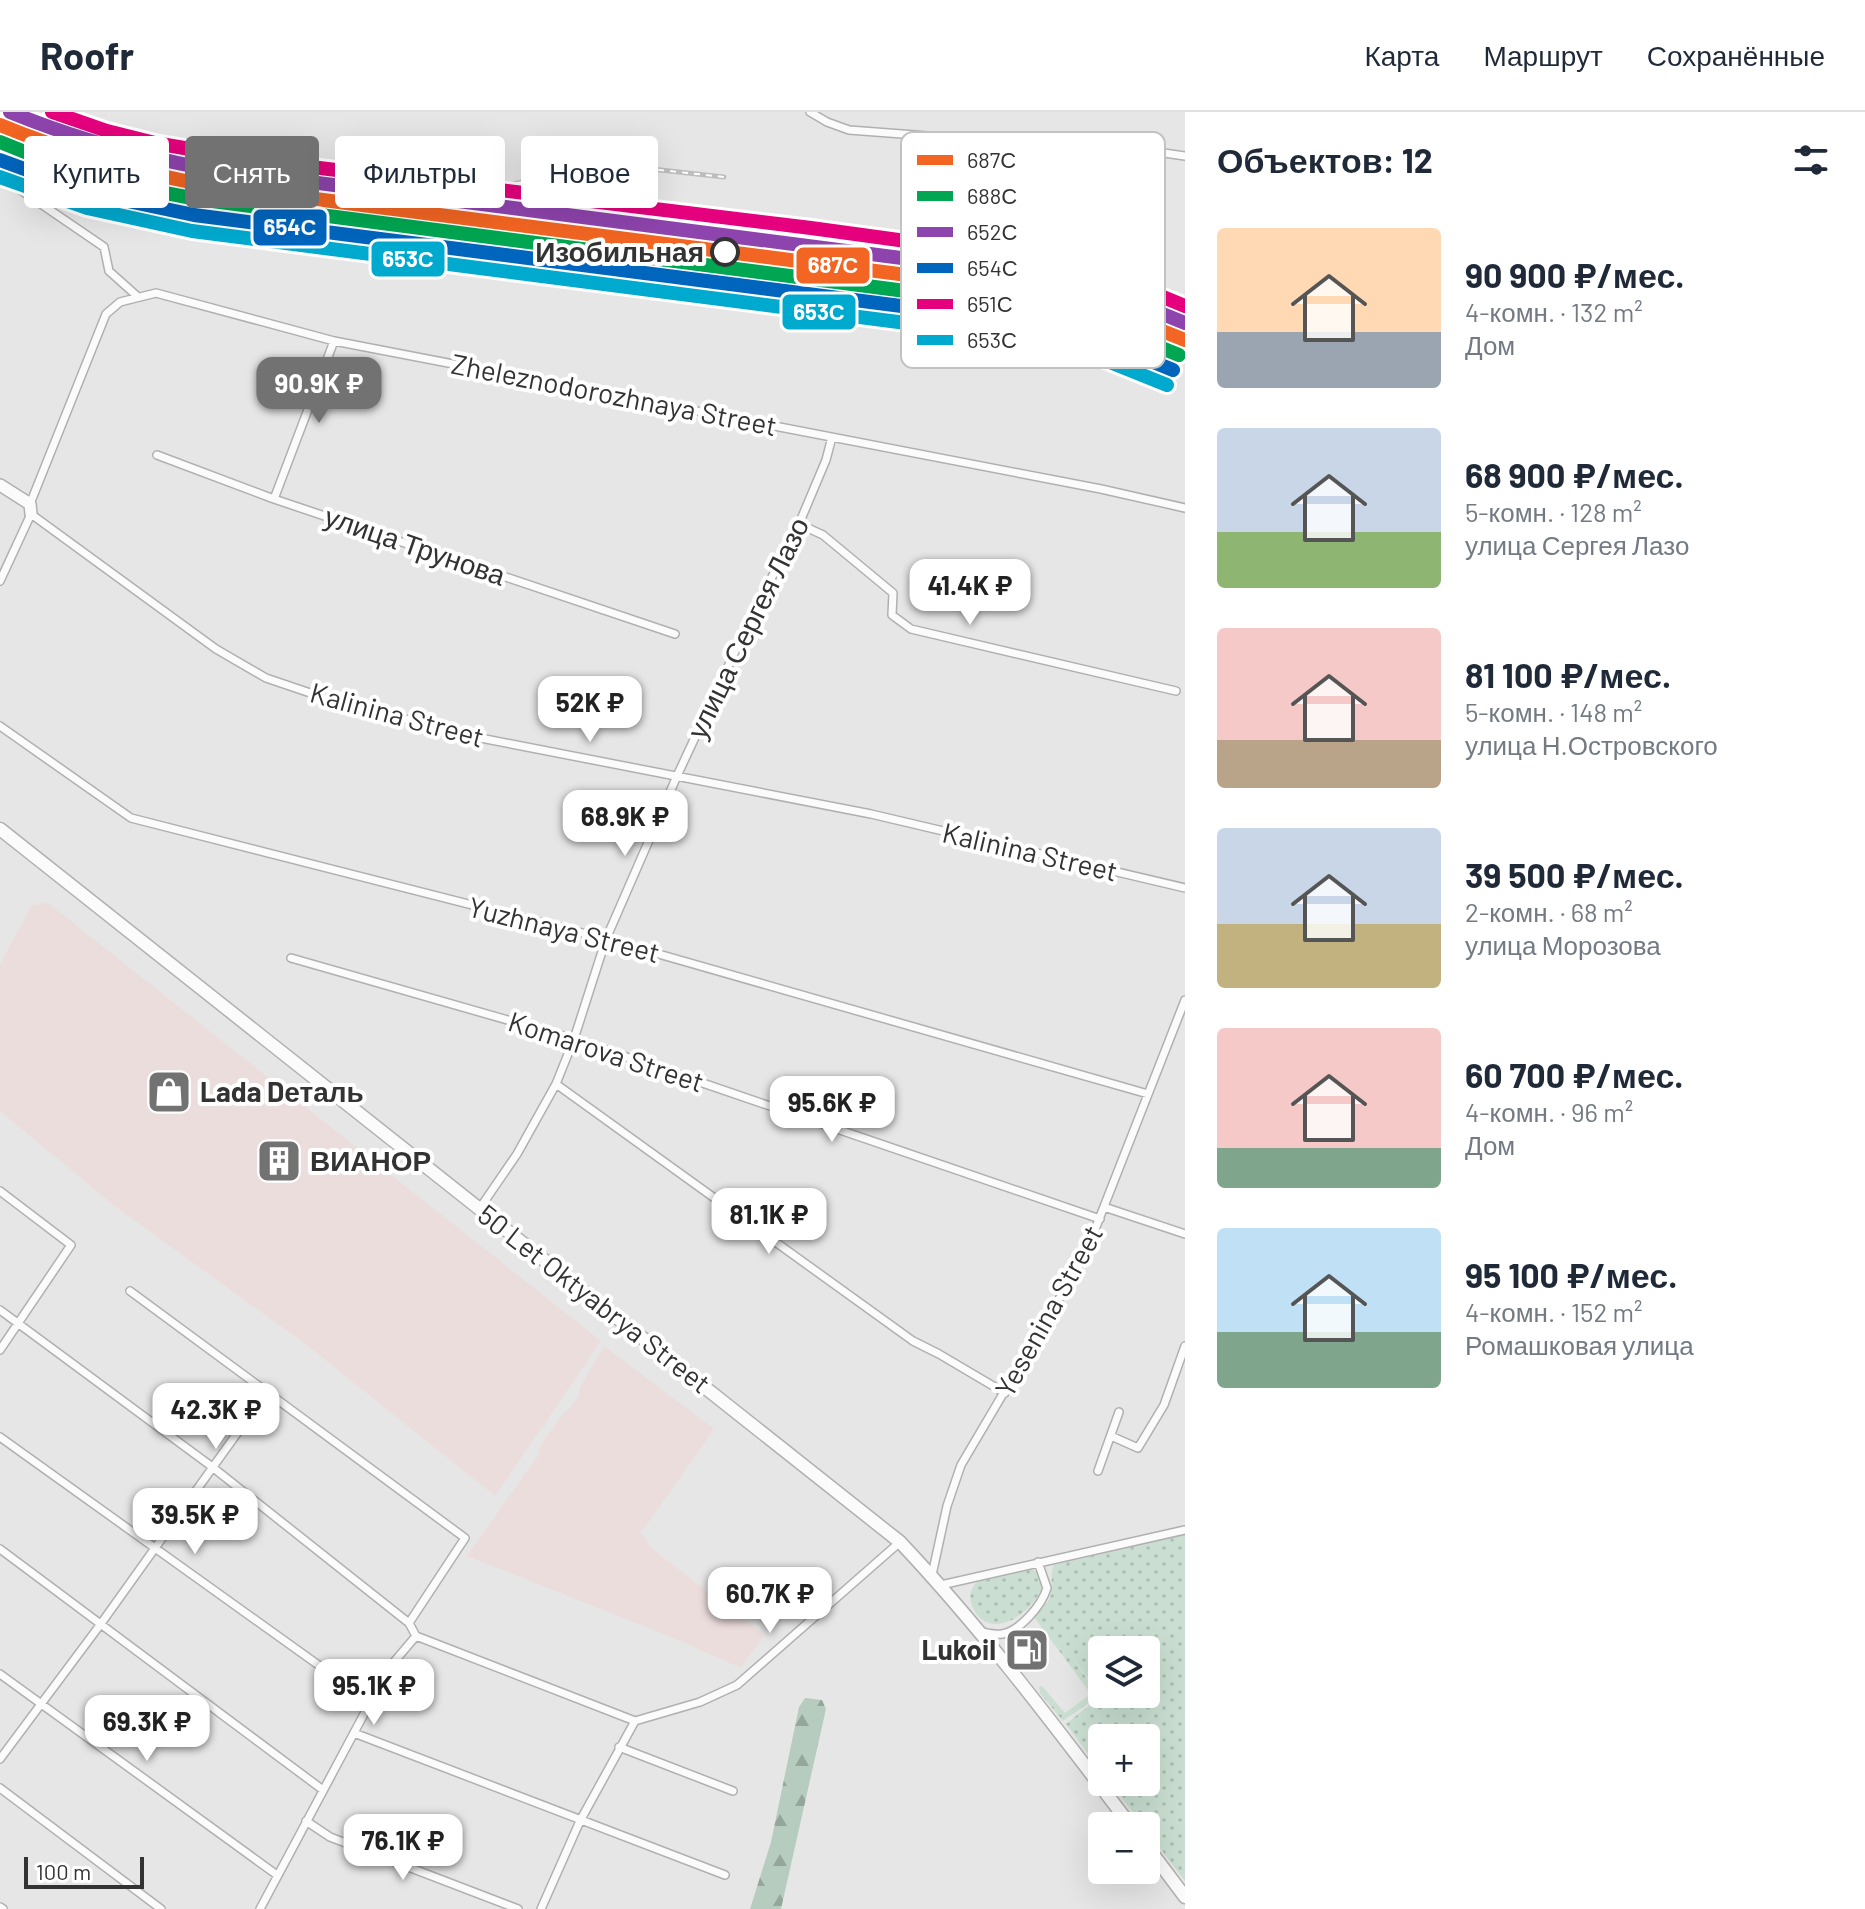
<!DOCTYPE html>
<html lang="ru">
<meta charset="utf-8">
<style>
:root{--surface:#fff;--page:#f6f6f7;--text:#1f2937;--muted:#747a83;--line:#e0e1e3;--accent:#727273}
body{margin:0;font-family:Barlow,sans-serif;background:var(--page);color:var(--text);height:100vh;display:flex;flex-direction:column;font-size:30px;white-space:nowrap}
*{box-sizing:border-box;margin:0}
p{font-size:26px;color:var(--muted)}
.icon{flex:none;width:44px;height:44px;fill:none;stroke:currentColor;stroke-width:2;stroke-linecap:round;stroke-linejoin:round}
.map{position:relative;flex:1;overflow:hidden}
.sheet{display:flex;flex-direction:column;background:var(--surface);width:680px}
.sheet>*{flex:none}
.guide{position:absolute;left:24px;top:24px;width:760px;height:72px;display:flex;gap:16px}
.tools{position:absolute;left:1088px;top:1524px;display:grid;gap:16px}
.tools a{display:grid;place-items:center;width:72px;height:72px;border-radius:8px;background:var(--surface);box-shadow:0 8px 32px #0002;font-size:40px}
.scale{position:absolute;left:24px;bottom:20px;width:120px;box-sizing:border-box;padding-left:8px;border:4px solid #333334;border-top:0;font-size:22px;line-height:28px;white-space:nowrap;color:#333334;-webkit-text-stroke:6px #fff;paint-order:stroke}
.price{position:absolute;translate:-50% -68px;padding:0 18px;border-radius:16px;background:#fff;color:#222;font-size:26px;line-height:52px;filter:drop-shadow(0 2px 4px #0008)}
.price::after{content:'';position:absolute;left:50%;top:48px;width:24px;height:18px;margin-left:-12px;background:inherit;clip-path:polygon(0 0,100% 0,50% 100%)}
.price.selected{background:var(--accent);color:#fff}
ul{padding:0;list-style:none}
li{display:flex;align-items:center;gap:24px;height:200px;padding:0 32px}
li span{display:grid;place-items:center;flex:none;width:224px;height:160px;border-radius:8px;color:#555}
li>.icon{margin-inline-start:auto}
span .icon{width:96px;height:96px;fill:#fffc;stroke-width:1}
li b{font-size:34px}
h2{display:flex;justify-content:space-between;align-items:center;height:96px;padding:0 32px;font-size:34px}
.pill{padding:0 28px;border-radius:8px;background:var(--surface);box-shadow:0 8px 32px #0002;font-size:28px;line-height:72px}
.pill.selected{background:var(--accent);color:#fff}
header{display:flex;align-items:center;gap:48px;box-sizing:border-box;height:112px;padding:0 40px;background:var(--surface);border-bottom:2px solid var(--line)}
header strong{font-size:38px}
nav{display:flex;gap:44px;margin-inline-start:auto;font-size:28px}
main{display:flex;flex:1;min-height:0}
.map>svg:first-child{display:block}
.industrial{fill:#ebdddc}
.grass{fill:url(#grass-dots);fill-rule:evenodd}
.forest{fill:url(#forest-firs)}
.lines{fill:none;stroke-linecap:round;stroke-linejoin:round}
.street-casing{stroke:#b0b0b1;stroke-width:10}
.secondary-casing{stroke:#b0b0b1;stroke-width:14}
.primary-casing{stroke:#b0b0b1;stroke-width:15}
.street{stroke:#fbfbfb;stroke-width:7}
.secondary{stroke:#fbfbfb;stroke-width:11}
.primary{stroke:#fbfbfb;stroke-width:12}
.rail-casing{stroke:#bdbdbd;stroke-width:5}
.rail{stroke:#fff;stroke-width:2;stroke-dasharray:6;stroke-linecap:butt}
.rail-1-casing{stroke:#fff;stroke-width:20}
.rail-2-casing{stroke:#fff;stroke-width:20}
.rail-3-casing{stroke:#fff;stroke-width:20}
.rail-4-casing{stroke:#fff;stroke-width:20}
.rail-5-casing{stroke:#fff;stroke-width:20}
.rail-6-casing{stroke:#fff;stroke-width:20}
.rail-1{stroke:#f26522;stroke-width:14}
.rail-2{stroke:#00a651;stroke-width:14}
.rail-3{stroke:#8e44ad;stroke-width:14}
.rail-4{stroke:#0065bd;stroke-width:14}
.rail-5{stroke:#e5007d;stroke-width:14}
.rail-6{stroke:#00a9ce;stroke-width:14}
.stop-dot{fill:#fff;stroke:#333334;stroke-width:4}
.labels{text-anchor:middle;stroke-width:8;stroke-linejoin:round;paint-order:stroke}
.stop-label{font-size:28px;font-weight:bold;fill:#333334;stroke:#fff;text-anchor:end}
.street-label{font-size:28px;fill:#333334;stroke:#fff}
.poi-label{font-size:28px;font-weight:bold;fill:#333334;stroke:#fff;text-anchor:start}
.key{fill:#fff;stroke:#c2c2c2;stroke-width:2}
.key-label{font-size:22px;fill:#333334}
.line-badge{stroke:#fff;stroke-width:3}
.badge-label{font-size:22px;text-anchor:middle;font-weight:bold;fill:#fff}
</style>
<header>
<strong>Roofr</strong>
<nav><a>Карта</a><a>Маршрут</a><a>Сохранённые</a></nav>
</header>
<main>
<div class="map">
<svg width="1185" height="1797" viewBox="0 0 1185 1797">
<defs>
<pattern id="grass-dots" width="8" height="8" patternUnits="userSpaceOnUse" patternTransform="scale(2)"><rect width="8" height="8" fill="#cadfd2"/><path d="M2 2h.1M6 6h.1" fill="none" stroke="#aec0b5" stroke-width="1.8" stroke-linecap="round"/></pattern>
<pattern id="forest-firs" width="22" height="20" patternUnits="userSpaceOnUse" patternTransform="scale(2)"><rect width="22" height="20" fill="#b6ccbe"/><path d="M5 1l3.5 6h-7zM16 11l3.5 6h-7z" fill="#95a69b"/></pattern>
</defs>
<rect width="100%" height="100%" fill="#e6e6e7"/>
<path class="industrial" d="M48 791 601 1229 495 1384 304 1231 116 1095 0 999V852L32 793Z
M604 1234 714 1317 646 1414 640 1419 651 1436 764 1523 741 1556 669 1524 467 1444 539 1342 540 1334 565 1299 570 1296 579 1284V1276Z"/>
<path class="grass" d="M1185 1423V1769L1146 1718V1714H1143L1110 1670H1146V1626H1102V1660L1066 1612 1101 1584 1068 1539 1099 1584 1063 1609 1040 1581 1039 1575 1042 1574 1065 1601 1091 1582 1034 1505C1038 1498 1047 1494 1050 1485 1054 1474 1049 1463 1054 1453ZM1102 1538H1146V1582H1102Z
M1028 1457C1074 1463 997 1546 973 1496 968 1485 970 1476 979 1468Z"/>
<path class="forest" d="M805 1586 822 1588 826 1597 781 1797H750L771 1730 799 1595Z"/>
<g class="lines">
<g class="street-casing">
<path id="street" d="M810 0 827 10 849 18 1060 34 1088 30 1185 44
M0 64 104 135 109 159 137 184
M157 343 274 387 675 522
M274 387 334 229
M30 392 106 202 120 190 156 181 334 229 1101 377 1185 396
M799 412 823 423 893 481 892 503 911 517 1176 579
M0 469 31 402 216 537 266 566 328 587 470 624 871 702 1185 776
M0 614 131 706 606 827 1148 982
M291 846 574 927 1100 1107
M556 972 913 1229 939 1242 1005 1281
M0 1079 71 1133 0 1238
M1104 1095 1185 1122
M480 1096 517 1042 556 972 574 927 606 827 677 664 745 518 799 412 826 348 832 325
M130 1179 465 1426 409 1511 416 1524 388 1557 260 1797
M0 1198 211 1354 409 1511
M1111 1324 1138 1336 1164 1293 1185 1234
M0 1325 370 1590
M1098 1359 1119 1300
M0 1437 323 1678
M932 1463 947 1394 961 1353 1085 1143 1185 888
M941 1473 1185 1418
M982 1520C988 1521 996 1523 1002 1522 1020 1519 1042 1493 1047 1476L1038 1450
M416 1524 635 1609 700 1590 737 1573 900 1430
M0 1562 277 1763
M354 1621 725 1763
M619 1635 733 1679
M0 1647 100 1513 268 1278
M0 1676 161 1797
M306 1709 330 1725 518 1797
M0 1795 3 1797
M541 1797 580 1709 635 1609"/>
</g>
<g class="secondary-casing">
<path id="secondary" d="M0 373 30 392 31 402"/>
</g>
<g class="primary-casing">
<path id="primary" d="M0 717 900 1430C984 1519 1057 1617 1131 1714
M1146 1733 1185 1785"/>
</g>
<use href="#street" class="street"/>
<use href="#secondary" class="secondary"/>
<use href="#primary" class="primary"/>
<g class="rail-casing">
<path id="rail" d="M27 0 116 37 177 56 486 91
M57 0 181 46
M457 78 503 74 606 52 724 65
M604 104 724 113 1052 156 1185 186"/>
</g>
<use href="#rail" class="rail"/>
<g class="rail-1-casing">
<path id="rail-1" d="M0 13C65 40 130 58 199 72L1047 181 1105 196 1185 228"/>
</g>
<g class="rail-2-casing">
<path id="rail-2" d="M0 30C64 57 128 75 197 87L1044 197 1100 211 1179 243"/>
</g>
<g class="rail-3-casing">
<path id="rail-3" d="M10 0C73 26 135 43 202 56L1049 165 1111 181 1185 211"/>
</g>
<g class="rail-4-casing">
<path id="rail-4" d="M0 48 90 81 194 103 1041 212 1095 226 1173 258"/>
</g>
<g class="rail-5-casing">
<path id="rail-5" d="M52 0 107 19 155 31 254 48 811 116 1052 149 1117 166 1185 194"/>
</g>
<g class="rail-6-casing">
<path id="rail-6" d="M0 65 87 96 192 119 1038 228 1090 242 1167 273"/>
</g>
<use href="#rail-1" class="rail-1"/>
<use href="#rail-2" class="rail-2"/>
<use href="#rail-3" class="rail-3"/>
<use href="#rail-4" class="rail-4"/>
<use href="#rail-5" class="rail-5"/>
<use href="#rail-6" class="rail-6"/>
</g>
<defs>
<g id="shop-square" transform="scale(2.3)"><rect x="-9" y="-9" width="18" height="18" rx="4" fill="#727273" stroke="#fff"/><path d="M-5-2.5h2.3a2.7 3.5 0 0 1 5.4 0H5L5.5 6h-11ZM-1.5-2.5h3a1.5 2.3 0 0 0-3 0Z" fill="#fff"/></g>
<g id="building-square" transform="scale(2.3)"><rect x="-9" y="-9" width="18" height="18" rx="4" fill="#727273" stroke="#fff"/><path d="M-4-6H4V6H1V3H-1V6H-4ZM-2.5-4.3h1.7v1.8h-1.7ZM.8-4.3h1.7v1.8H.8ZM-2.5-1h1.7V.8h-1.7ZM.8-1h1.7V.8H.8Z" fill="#fff"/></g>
<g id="fuel-square" transform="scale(2.3)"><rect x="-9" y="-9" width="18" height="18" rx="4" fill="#727273" stroke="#fff"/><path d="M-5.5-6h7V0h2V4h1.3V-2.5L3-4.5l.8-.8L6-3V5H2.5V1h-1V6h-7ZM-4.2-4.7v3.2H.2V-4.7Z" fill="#fff"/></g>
</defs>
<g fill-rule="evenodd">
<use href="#shop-square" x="169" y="980"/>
<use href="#building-square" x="279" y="1049"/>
<use href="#fuel-square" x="1027" y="1538"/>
</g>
<circle class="stop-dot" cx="725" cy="140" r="13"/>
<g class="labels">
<g class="stop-label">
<text x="704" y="150">Изобильная</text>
</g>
<g class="street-label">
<text transform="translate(614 283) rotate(11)" y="10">Zheleznodorozhnaya Street</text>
<text transform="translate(415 434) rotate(19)" y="10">улица Трунова</text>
<text transform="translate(748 516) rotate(-64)" y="10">улица Сергея Лазо</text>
<text transform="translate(397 603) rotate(15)" y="10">Kalinina Street</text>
<text transform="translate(1030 740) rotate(13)" y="10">Kalinina Street</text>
<text transform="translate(564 818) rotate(14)" y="10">Yuzhnaya Street</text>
<text transform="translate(606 940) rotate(18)" y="10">Komarova Street</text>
<text transform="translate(594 1187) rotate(38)" y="10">50 Let Oktyabrya Street</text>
<text transform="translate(1049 1199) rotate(-61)" y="10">Yesenina Street</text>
</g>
<g class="poi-label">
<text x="200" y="990">Lada Dеталь</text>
<text x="310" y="1059">ВИАНОР</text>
<text x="996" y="1548" text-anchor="end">Lukoil</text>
</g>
</g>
<rect x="901" y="20" width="264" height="236" rx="12" class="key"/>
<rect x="917" y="43" width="36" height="10" fill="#f26522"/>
<rect x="917" y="79" width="36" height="10" fill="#00a651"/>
<rect x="917" y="115" width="36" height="10" fill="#8e44ad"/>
<rect x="917" y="151" width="36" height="10" fill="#0065bd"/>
<rect x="917" y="187" width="36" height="10" fill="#e5007d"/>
<rect x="917" y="223" width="36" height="10" fill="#00a9ce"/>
<g class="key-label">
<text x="967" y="56">687С</text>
<text x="967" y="92">688С</text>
<text x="967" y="128">652С</text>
<text x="967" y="164">654С</text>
<text x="967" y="200">651С</text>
<text x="967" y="236">653С</text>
</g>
<g class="line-badge">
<rect x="252" y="96" width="76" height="39" rx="8" fill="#0065bd"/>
<rect x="370" y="128" width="76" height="38" rx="8" fill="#00a9ce"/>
<rect x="795" y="134" width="76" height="39" rx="8" fill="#f26522"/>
<rect x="781" y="181" width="76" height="38" rx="8" fill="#00a9ce"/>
</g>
<g class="badge-label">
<text x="290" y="123">654С</text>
<text x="408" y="155">653С</text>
<text x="833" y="161">687С</text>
<text x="819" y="208">653С</text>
</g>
</svg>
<div class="tools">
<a><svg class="icon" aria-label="layers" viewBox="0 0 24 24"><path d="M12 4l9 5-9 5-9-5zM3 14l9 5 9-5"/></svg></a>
<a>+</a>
<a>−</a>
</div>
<div class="scale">100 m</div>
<b class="price selected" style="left:319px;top:313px">90.9K ₽</b>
<b class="price" style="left:970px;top:515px">41.4K ₽</b>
<b class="price" style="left:590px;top:632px">52K ₽</b>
<b class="price" style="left:625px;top:746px">68.9K ₽</b>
<b class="price" style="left:832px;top:1032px">95.6K ₽</b>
<b class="price" style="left:769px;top:1144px">81.1K ₽</b>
<b class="price" style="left:216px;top:1339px">42.3K ₽</b>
<b class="price" style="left:195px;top:1444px">39.5K ₽</b>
<b class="price" style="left:770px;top:1523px">60.7K ₽</b>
<b class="price" style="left:374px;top:1615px">95.1K ₽</b>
<b class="price" style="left:147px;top:1651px">69.3K ₽</b>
<b class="price" style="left:403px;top:1770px">76.1K ₽</b>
<div class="guide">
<a class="pill">Купить</a>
<a class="pill selected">Снять</a>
<a class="pill">Фильтры</a>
<a class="pill">Новое</a>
</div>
</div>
<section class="sheet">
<h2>Объектов: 12<svg class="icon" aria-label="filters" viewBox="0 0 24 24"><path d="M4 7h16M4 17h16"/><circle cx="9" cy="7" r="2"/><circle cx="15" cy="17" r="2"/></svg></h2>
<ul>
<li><span style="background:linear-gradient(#ffd9b3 65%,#9aa5b1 0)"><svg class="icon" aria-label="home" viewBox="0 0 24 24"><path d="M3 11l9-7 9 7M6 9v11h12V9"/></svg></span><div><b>90 900 ₽/мес.</b><p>4-комн. · 132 m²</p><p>Дом</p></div></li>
<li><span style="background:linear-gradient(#c9d6e8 65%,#8fb573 0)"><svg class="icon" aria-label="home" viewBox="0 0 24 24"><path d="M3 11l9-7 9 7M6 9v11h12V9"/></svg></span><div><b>68 900 ₽/мес.</b><p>5-комн. · 128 m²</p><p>улица Сергея Лазо</p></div></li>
<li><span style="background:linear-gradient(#f6c9c9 70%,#b9a48a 0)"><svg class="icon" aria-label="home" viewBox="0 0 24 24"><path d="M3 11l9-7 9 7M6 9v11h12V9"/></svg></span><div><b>81 100 ₽/мес.</b><p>5-комн. · 148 m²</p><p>улица Н.Островского</p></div></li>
<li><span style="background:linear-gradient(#c9d6e8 60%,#c2b280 0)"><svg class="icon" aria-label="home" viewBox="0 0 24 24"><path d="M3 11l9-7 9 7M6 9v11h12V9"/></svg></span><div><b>39 500 ₽/мес.</b><p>2-комн. · 68 m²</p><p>улица Морозова</p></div></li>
<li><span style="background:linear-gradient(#f6c9c9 75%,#7fa58c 0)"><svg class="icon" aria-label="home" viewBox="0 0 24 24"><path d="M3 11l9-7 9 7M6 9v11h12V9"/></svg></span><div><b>60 700 ₽/мес.</b><p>4-комн. · 96 m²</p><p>Дом</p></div></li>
<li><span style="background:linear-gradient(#bfe0f5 65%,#7fa58c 0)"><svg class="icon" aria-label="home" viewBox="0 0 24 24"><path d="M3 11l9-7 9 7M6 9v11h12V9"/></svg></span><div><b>95 100 ₽/мес.</b><p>4-комн. · 152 m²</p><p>Ромашковая улица</p></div></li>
</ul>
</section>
</main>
